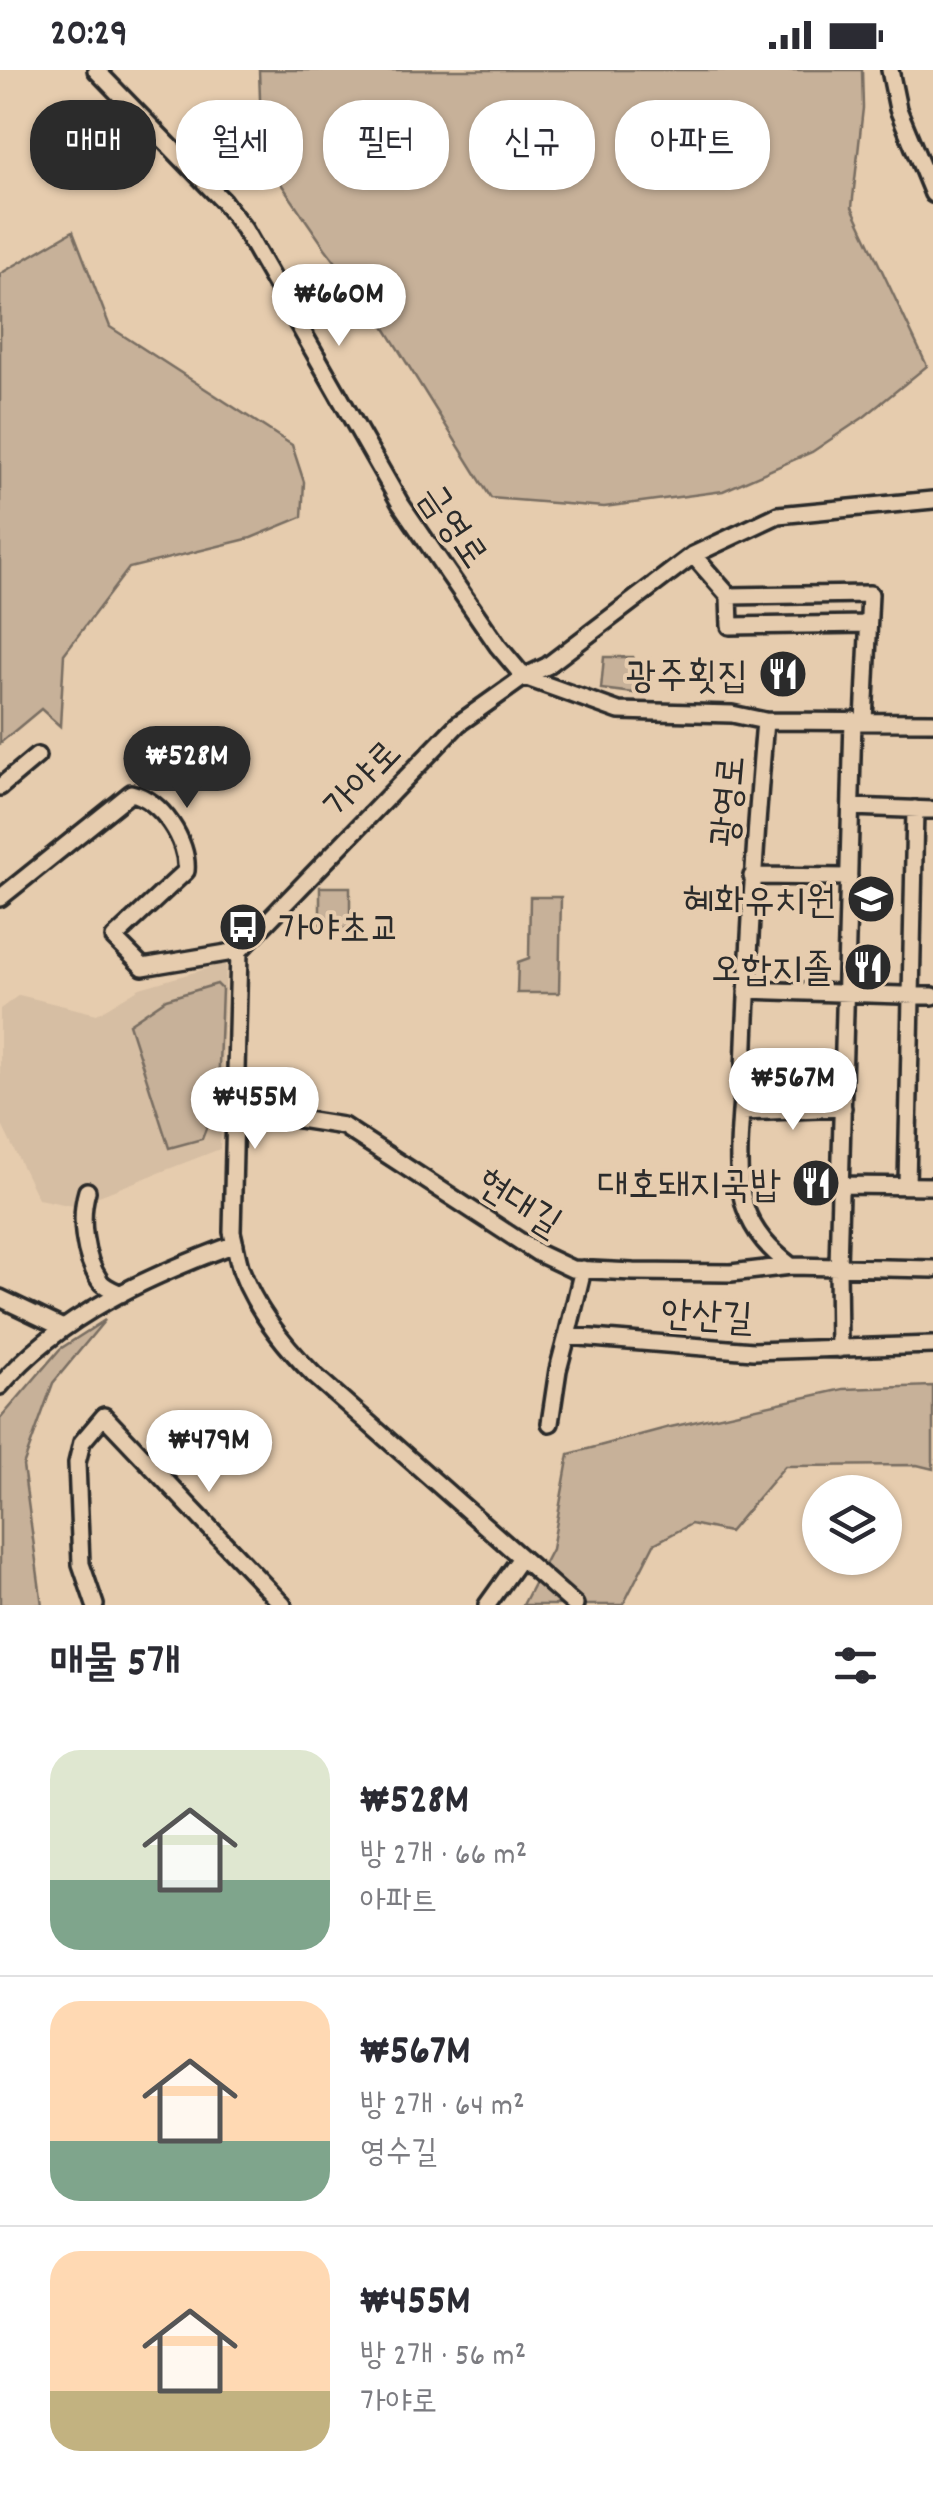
<!DOCTYPE html>
<html lang="ko">
<meta charset="utf-8">
<style>
:root{--surface:#fff;--page:#f2f2f3;--text:#2b2b33;--muted:#7c7c81;--line:#e1e1e2;--accent:#2b2b2b}
body{margin:0;font-family:Dekko,"Poor Story",sans-serif;background:var(--page);color:var(--text);height:100vh;display:flex;flex-direction:column;font-size:38px;white-space:nowrap}
*{box-sizing:border-box;margin:0}
p{font-size:32px;color:var(--muted)}
.icon{flex:none;width:55px;height:55px;fill:none;stroke:currentColor;stroke-width:2;stroke-linecap:round;stroke-linejoin:round}
.map{position:relative;height:1535px;overflow:hidden}
.side{display:flex;flex-direction:column;background:var(--surface);flex:1}
.side>*{flex:none}
.guide{position:absolute;left:30px;top:30px;width:875px;height:90px;display:flex;gap:20px}
.fabs{position:absolute;left:802px;top:1405px;display:grid;gap:20px}
.fabs a{display:grid;place-items:center;width:100px;height:100px;border-radius:50%;background:var(--surface);box-shadow:0 2px 8px #0004;font-size:50px}
.price{position:absolute;translate:-50% -85px;padding:0 22px;border-radius:35px;background:#fff;color:#222;font-size:32px;line-height:65px;filter:drop-shadow(0 2px 5px #0008)}
.price::after{content:'';position:absolute;left:50%;top:60px;width:30px;height:22px;margin-left:-15px;background:inherit;clip-path:polygon(0 0,100% 0,50% 100%)}
.price.active{background:var(--accent);color:#fff}
ul{padding:0;list-style:none}
li{display:flex;align-items:center;gap:30px;height:250px;padding:0 50px}
li+li{border-top:2px solid var(--line)}
li span{display:grid;place-items:center;flex:none;width:280px;height:200px;border-radius:30px;color:#555}
li>.icon{margin-inline-start:auto}
span .icon{width:120px;height:120px;fill:#fffc;stroke-width:1}
li b{font-size:42px}
h2{display:flex;justify-content:space-between;align-items:center;height:120px;padding:0 50px;font-size:42px}
.pill{padding:0 35px;border-radius:40px;background:var(--surface);box-shadow:0 2px 8px #0004;font-size:35px;line-height:90px}
.pill.active{background:var(--accent);color:#fff}
.status{display:flex;justify-content:space-between;align-items:center;height:70px;padding:0 50px;background:var(--surface);direction:ltr}
.status svg{height:28px;fill:currentColor}
.map>svg:first-child{display:block}
.built{fill:#d6bea3}
.green{fill:#c7b199;stroke:#796e62;stroke-width:2.5}
.lines{fill:none;stroke-linecap:round;stroke-linejoin:round}
.minor-casing{stroke:#2b2b2b;stroke-width:22}
.minor{stroke:#e6ccae;stroke-width:15}
.labels{text-anchor:middle;stroke-width:8;stroke-linejoin:round;paint-order:stroke}
.street-label{font-size:38px;fill:#2b2b2b;stroke:#e6ccae}
.poi-label{font-size:38px;fill:#2b2b2b;stroke:#e6ccae;text-anchor:end}
</style>
<div class="status"><b>20:29</b><svg viewBox="0 0 49 12"><path d="M0 12V9h3v3zM5 12V6h3v6zM10 12V3h3v9zM15 12V0h3v12zM26 1h20v11H26zM47 4h2v5h-2z"/></svg></div>
<div class="map">
<svg width="933" height="1535" viewBox="0 0 933 1535">
<rect width="100%" height="100%" fill="#e6ccae"/>
<filter id="ink" filterUnits="userSpaceOnUse"><feTurbulence type="fractalNoise" baseFrequency=".01" numOctaves="2"/><feDisplacementMap in="SourceGraphic" scale="20" xChannelSelector="R" yChannelSelector="G"/><feConvolveMatrix kernelMatrix="1 2 1 2 8 2 1 2 1" color-interpolation-filters="sRGB"/></filter>
<g filter="url(#ink)">
<path class="built" d="M226 893 220 1079 73 1136 38 1129 0 1051V939L19 925 97 944 140 918Z"/>
<path class="green" d="M259 0H862L863 38 852 137 927 296 864 347 812 382 723 421 604 437 491 428 380 250 325 178 262 86Z
M73 161 110 257 292 375 304 412 302 447 251 468 129 498 64 584 60 656 41 639 0 673V204Z
M604 587H633L634 623 601 619Z
M320 817H350V859H320Z
M530 827H561L559 923H517L518 892 529 888Z
M217 914 222 919 217 1046 210 1048 202 1069 169 1078 129 954 166 929Z
M105 1250 53 1313 23 1396 42 1535H0V1349L60 1279Z
M933 1316V1399L917 1395 785 1396 729 1462 691 1454 654 1474 623 1535H523L552 1479 569 1384 666 1358 843 1319Z"/>
<g class="lines">
<g class="minor-casing">
<path id="minor" d="M96 0 223 131 244 159 400 433 498 576 524 607 619 641 732 644 765 651 933 652
M890 0 898 39 933 124
M693 485 729 526 870 524 864 651
M729 526 730 556 868 554
M765 651C755 768 748 884 744 1001 742 1040 733 1100 745 1137 754 1163 770 1180 791 1196L933 1199
M0 717 37 686
M851 737 933 740
M752 806 849 807
M0 828 131 723C161 729 189 772 186 801L114 868 143 897 239 881
M747 920 933 926
M235 1039 343 1056 538 1183 572 1199 633 1202 731 1203 791 1196
M742 1042 843 1038
M841 1115 933 1116
M907 1115 915 739
M87 1121C79 1148 84 1188 100 1211 104 1217 115 1221 121 1224
M0 1228 63 1258
M567 1266 583 1199
M839 1279 838 1196 853 650
M0 1316C60 1245 149 1206 235 1174
M550 1353 558 1300 567 1266 753 1281 933 1275
M95 1535 81 1494 77 1393 82 1372 104 1346 283 1535
M487 1535 520 1489
M575 1535 313 1304C284 1275 256 1240 241 1200 237 1188 235 1174 232 1162L239 881 458 654 524 607 547 596 693 485 778 445 933 430"/>
</g>
<use href="#minor" class="minor"/>
</g>
</g>
<defs>
<g id="restaurant-disc" transform="scale(2.5)"><circle r="9.5" fill="#2b2b2b" stroke="#e6ccae"/><path d="M-5-6h1v4h1v-4h1v4h1v-4h1v5L-1.5 .5V6h-2V.5L-5-1ZM5-6V6H3V1.5H1.5Q1.5-4 5-6Z" fill="#fff"/></g>
<g id="school-disc" transform="scale(2.5)"><circle r="9.5" fill="#2b2b2b" stroke="#e6ccae"/><path d="M0-5L7-2L0 1L-7-2ZM-4 1L0 2.5L4 1V4Q0 6-4 4Z" fill="#fff"/></g>
<g id="bus-disc" transform="scale(2.5)"><circle r="9.5" fill="#2b2b2b" stroke="#e6ccae"/><path d="M-5-6H5V4H4V6H2V4H-2V6H-4V4H-5ZM-3.5-4V0h7V-4ZM-3.5 1.2v1.5H-2V1.2ZM2 1.2v1.5H3.5V1.2Z" fill="#fff"/></g>
</defs>
<g fill-rule="evenodd">
<use href="#restaurant-disc" x="783" y="604"/>
<use href="#school-disc" x="871" y="829"/>
<use href="#bus-disc" x="243" y="857"/>
<use href="#restaurant-disc" x="868" y="897"/>
<use href="#restaurant-disc" x="816" y="1113"/>
</g>
<g class="labels">
<g class="street-label">
<text transform="translate(455 455) rotate(56)" y="13">금영로</text>
<text transform="translate(361 708) rotate(-46)" y="13">가야로</text>
<text transform="translate(726 731) rotate(-85)" y="13">광영로</text>
<text transform="translate(520 1131) rotate(32)" y="13">현대길</text>
<text transform="translate(707 1244) rotate(3)" y="13">안산길</text>
</g>
<g class="poi-label">
<text x="748" y="617">광주횟집</text>
<text x="836" y="842">혜화유치원</text>
<text x="278" y="870" text-anchor="start">가야초교</text>
<text x="833" y="910">오합지졸</text>
<text x="781" y="1126">대호돼지국밥</text>
</g>
</g>
</svg>
<div class="fabs">
<a><svg class="icon" aria-label="layers" viewBox="0 0 24 24"><path d="M12 4l9 5-9 5-9-5zM3 14l9 5 9-5"/></svg></a>
</div>
<b class="price" style="left:339px;top:279px">₩660M</b>
<b class="price active" style="left:187px;top:741px">₩528M</b>
<b class="price" style="left:793px;top:1063px">₩567M</b>
<b class="price" style="left:255px;top:1082px">₩455M</b>
<b class="price" style="left:209px;top:1425px">₩479M</b>
<div class="guide">
<a class="pill active">매매</a>
<a class="pill">월세</a>
<a class="pill">필터</a>
<a class="pill">신규</a>
<a class="pill">아파트</a>
</div>
</div>
<section class="side">
<h2>매물 5개<svg class="icon" aria-label="filters" viewBox="0 0 24 24"><path d="M4 7h16M4 17h16"/><circle cx="9" cy="7" r="2"/><circle cx="15" cy="17" r="2"/></svg></h2>
<ul>
<li><span style="background:linear-gradient(#dfe7d0 65%,#7fa58c 0)"><svg class="icon" aria-label="home" viewBox="0 0 24 24"><path d="M3 11l9-7 9 7M6 9v11h12V9"/></svg></span><div><b>₩528M</b><p>방 2개 · 66 m²</p><p>아파트</p></div></li>
<li><span style="background:linear-gradient(#ffd9b3 70%,#7fa58c 0)"><svg class="icon" aria-label="home" viewBox="0 0 24 24"><path d="M3 11l9-7 9 7M6 9v11h12V9"/></svg></span><div><b>₩567M</b><p>방 2개 · 64 m²</p><p>영수길</p></div></li>
<li><span style="background:linear-gradient(#ffd9b3 70%,#c2b280 0)"><svg class="icon" aria-label="home" viewBox="0 0 24 24"><path d="M3 11l9-7 9 7M6 9v11h12V9"/></svg></span><div><b>₩455M</b><p>방 2개 · 56 m²</p><p>가야로</p></div></li>
</ul>
</section>
